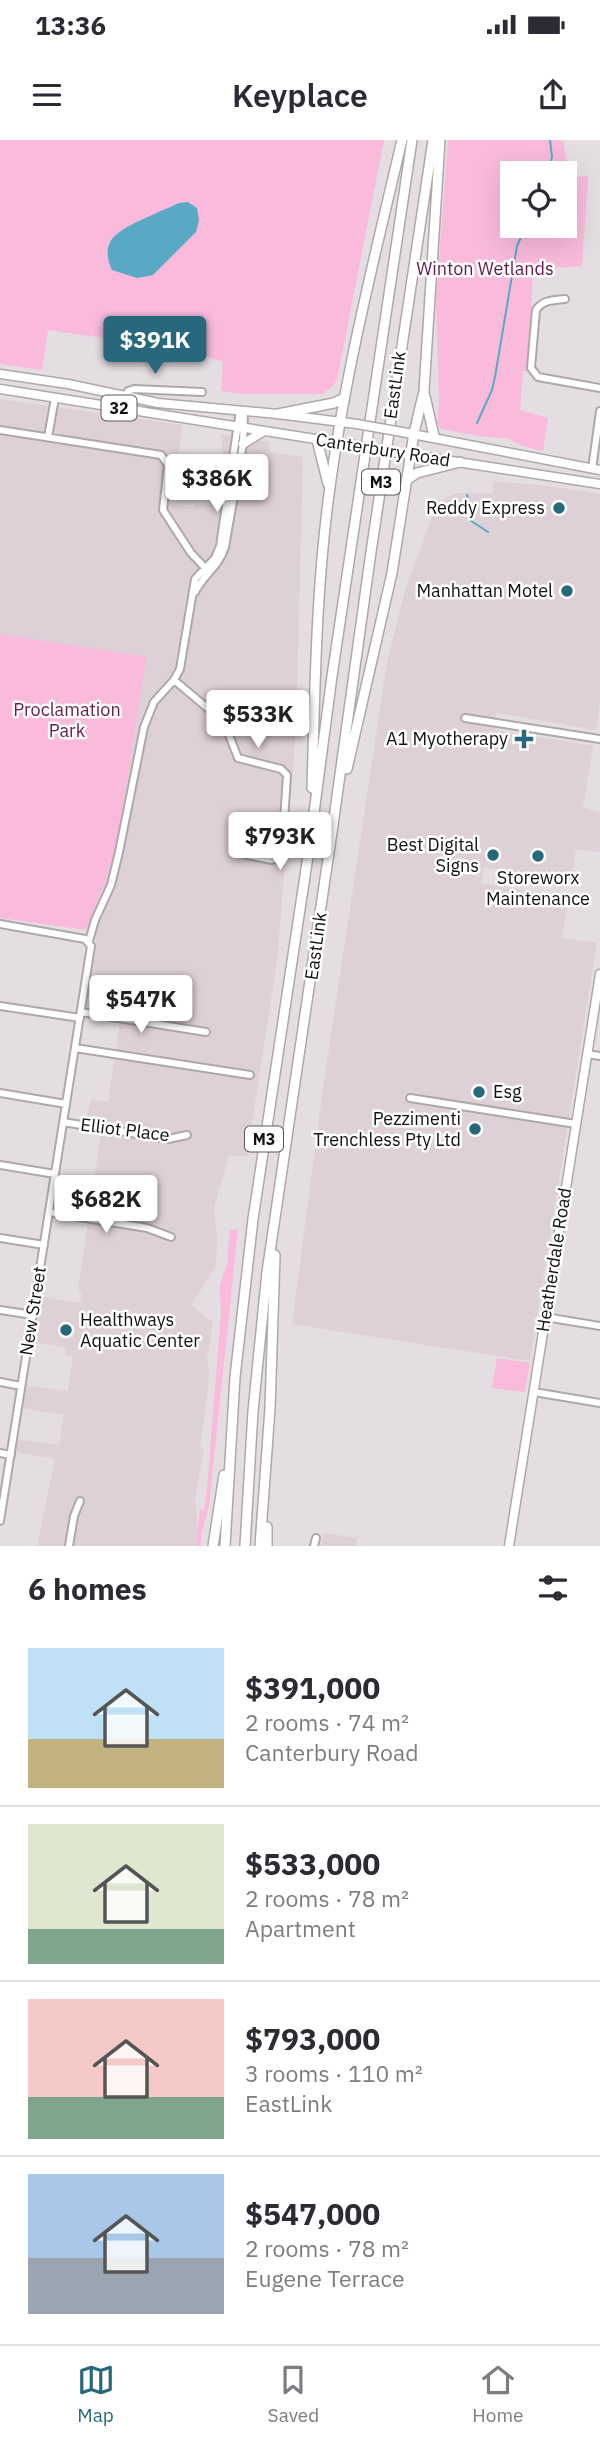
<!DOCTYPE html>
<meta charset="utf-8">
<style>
:root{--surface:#fff;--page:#f7f7f7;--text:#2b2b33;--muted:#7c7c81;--line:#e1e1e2;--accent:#28687d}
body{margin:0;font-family:"IBM Plex Sans",sans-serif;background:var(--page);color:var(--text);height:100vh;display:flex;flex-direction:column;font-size:26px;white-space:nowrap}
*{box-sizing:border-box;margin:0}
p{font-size:23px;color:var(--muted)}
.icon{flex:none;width:38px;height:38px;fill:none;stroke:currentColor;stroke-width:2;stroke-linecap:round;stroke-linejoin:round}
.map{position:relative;height:1406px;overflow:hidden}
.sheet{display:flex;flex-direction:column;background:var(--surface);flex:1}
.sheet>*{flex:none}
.controls{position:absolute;left:500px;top:21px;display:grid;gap:14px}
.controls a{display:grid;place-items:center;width:77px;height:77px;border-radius:0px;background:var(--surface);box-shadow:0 7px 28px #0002;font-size:35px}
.price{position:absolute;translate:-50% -60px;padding:0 16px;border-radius:7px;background:#fff;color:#222;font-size:23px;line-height:46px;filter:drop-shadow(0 2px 4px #0008)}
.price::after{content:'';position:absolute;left:50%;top:42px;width:21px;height:16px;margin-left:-10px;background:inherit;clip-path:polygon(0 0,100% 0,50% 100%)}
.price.on{background:var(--accent);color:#fff}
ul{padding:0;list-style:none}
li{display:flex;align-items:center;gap:21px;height:175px;padding:0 28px}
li+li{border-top:2px solid var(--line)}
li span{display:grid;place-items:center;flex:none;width:196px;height:140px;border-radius:0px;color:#555}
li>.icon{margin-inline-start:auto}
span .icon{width:84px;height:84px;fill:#fffc;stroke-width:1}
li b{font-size:30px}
h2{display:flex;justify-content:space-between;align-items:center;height:84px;padding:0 28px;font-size:30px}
.status{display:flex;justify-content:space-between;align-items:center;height:49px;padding:0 35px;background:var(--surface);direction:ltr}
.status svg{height:19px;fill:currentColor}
header{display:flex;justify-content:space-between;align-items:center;height:91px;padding:0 28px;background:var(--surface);font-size:32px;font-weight:600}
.dock{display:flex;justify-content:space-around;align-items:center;height:98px;border-top:2px solid var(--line);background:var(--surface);font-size:19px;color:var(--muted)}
.dock a{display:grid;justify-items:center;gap:4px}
.dock .on{color:var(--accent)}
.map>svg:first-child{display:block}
.built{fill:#ded0d7}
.green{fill:#f9badc;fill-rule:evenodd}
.water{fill:#5aa9c4}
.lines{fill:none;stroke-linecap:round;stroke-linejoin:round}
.stream{stroke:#5aa9c4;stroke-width:2}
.minor-casing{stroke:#aea8ab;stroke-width:10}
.major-casing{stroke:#aea8ab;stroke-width:11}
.highway-casing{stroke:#aea8ab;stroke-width:12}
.minor{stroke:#fff;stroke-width:6}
.major{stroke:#fff;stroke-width:8}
.highway{stroke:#fff;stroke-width:9}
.major-bridge-casing{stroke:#aea8ab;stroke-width:11;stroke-linecap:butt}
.major-bridge{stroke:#fff;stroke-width:8}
.poi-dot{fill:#28687d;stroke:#fff;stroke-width:2.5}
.labels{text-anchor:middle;stroke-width:5;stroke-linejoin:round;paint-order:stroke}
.shield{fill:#fff;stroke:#595858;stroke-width:2}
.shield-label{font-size:16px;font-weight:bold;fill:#121011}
.park-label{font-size:18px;fill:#631b49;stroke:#fff}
.street-label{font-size:18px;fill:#121011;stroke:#fff}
.poi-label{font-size:18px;fill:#121011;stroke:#fff;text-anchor:end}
</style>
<div class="status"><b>13:36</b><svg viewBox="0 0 49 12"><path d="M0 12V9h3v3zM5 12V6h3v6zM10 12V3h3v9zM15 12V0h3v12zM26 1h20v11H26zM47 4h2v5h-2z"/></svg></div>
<header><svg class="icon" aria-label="menu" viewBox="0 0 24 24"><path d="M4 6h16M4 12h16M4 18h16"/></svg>Keyplace<svg class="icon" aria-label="share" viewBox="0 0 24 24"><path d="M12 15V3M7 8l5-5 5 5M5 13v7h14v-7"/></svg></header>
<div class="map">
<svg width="600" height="1406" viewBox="0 0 600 1406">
<rect width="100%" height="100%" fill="#e4dde1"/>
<path class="built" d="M0 259 182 285 173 364 193 368 195 363 216 366 212 337 223 314 221 294 269 302 270 312 303 317 296 590 277 821 247 1016H229L214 1067 217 1097 216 1126 191 1165 213 1182 207 1220 209 1231 208 1249 200 1307 204 1308 195 1361 198 1389 195 1406H37L55 1319 14 1312 16 1299 59 1305 64 1275 21 1268 25 1245 68 1251 73 1217 66 1215 65 1207 32 1202 39 1156 80 1163 82 1151 78 1150 101 993 84 989 91 959 108 962 120 882 90 871 86 866 96 794 86 790 115 716 145 517 0 494Z
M493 341 549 346 600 354V562L596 590 496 573 495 590 593 606 583 668 600 672V712L576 709 571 744 484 727 481 743 569 757 562 798 597 803 530 1221 292 1184 323 948 387 522 405 450 435 370 446 357 458 353 493 354Z
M323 1393 357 1398 356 1406H321Z"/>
<path class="green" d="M0 0H384L337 240 331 248 322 254H244L221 251 223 222 187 210 48 190 42 230 0 224Z
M448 0H558L564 2 568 38 588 36 582 126 533 129 528 231H523L520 270 548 278 543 311 523 306 507 298 485 297 441 289 437 283 439 265 436 161ZM513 33H565V86H513Z
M0 494 146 517 115 716 86 790 0 778Z
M230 1089 238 1090 209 1365 201 1394V1406H196L200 1370 204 1371 207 1348 221 1174 220 1145 227 1124Z
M497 1218 530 1223 525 1252 492 1248Z"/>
<path class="water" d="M188 62 197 68 199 80 196 92 153 135 137 138 112 130C106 118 105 103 117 94 130 83 162 71 179 63Z"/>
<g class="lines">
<path class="stream" d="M549 33 552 17 550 0
M477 283 492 250 495 237 517 106 526 86
M467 355 471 381 488 392"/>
<g class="minor-casing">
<path id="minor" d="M565 159C553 160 543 160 536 170L531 228 538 237 600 248
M125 256 128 251 134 249 202 252
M0 290 161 315 168 325 163 370 191 413 209 432
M48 297 55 258
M592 329 600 271
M195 452C204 434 219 427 225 407L243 304 244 271
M174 540 224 582 238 618 281 629 287 635 283 696 277 717 272 720 247 715V703L252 696 276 699 283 696
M465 578 600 599
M0 784 85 799 91 806 0 1381
M89 801 95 780 111 745 119 712 144 587 154 562 174 540 180 529 195 439 215 418 220 406 240 270
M0 866 80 878
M81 872 206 892
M75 908 250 935
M587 914 600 916
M0 953 66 964
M410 958 576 984
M63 982 168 999 187 995
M0 1025 55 1034
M49 1072 147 1088 171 1097
M0 1098 44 1105
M0 1170 33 1175
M545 1177 600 1186
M0 1242 21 1246
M534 1252 600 1263
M0 1313 11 1315
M69 1406 74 1376 80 1361
M314 1406 316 1398"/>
</g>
<g class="major-casing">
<path id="major" d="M0 234 68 244 158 263 278 274 357 284
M0 249 353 305
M402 292 600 330
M243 304 264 291
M406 314 600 344
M509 1406 600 834"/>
</g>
<g class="highway-casing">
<path id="highway" d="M425 256 434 296
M278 274 334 263 344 258
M317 300 328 344
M408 339 417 333 460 322
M347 629 392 433 414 293 424 251 440 0
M312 648C315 549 316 446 330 347 346 229 375 115 402 0
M213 1406 224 1335
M225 1406 235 1237 253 1079 310 703 332 536 412 0
M245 1406 253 1271 267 1132 333 685 371 412 433 0
M260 1406 270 1268 275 1115
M267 1406V1387"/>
</g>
<use href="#minor" class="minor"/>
<use href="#major" class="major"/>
<use href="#highway" class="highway"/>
<g class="major-bridge-casing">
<path id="major-bridge" d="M357 284 402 292
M353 305 399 313"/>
</g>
<use href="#major-bridge" class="major-bridge"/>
</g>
<g class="poi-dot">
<circle cx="559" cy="368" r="7"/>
<circle cx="567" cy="451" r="7"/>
<path d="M520.5 588.5h7v7h7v7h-7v7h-7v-7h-7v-7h7z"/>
<circle cx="493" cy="715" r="7"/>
<circle cx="538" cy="716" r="7"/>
<circle cx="479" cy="952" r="7"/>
<circle cx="475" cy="989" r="7"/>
<circle cx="66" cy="1190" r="7"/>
</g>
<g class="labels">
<g class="shield">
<rect x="101.5" y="255.5" width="35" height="25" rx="5"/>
<rect x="362" y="329.5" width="38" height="25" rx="5"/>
<rect x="245" y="986.5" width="38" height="25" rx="5"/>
</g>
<g class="shield-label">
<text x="119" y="274">32</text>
<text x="381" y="348">M3</text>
<text x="264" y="1005">M3</text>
</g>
<g class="park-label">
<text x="485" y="135">Winton Wetlands</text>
<text x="67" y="576">Proclamation<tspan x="67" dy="21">Park</tspan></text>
</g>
<g class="street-label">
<text transform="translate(395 245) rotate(-82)" y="6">EastLink</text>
<text transform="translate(383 310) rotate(9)" y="6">Canterbury Road</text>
<text transform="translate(316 806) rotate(-82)" y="6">EastLink</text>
<text transform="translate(125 990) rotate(7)" y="6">Elliot Place</text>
<text transform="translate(554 1120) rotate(-81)" y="6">Heatherdale Road</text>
<text transform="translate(33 1171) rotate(-81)" y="6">New Street</text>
</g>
<g class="poi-label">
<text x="545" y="374">Reddy Express</text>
<text x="553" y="457">Manhattan Motel</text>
<text x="508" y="605">A1 Myotherapy</text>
<text x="479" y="711">Best Digital<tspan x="479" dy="21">Signs</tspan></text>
<text x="538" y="744" text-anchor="middle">Storeworx<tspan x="538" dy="21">Maintenance</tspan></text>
<text x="493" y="958" text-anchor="start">Esg</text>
<text x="461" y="985">Pezzimenti<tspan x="461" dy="21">Trenchless Pty Ltd</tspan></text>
<text x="80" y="1186" text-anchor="start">Healthways<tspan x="80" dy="21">Aquatic Center</tspan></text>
</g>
</g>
</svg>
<div class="controls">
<a><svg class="icon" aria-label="locate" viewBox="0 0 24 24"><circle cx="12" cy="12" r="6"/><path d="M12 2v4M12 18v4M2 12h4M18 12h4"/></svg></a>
</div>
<b class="price on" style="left:155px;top:236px">$391K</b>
<b class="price" style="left:217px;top:374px">$386K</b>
<b class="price" style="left:258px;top:610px">$533K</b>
<b class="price" style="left:280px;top:732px">$793K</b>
<b class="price" style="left:141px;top:895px">$547K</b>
<b class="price" style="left:106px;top:1095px">$682K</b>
</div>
<section class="sheet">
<h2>6 homes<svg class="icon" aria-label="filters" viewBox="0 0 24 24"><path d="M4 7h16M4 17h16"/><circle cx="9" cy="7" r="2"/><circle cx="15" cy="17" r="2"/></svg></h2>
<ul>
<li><span style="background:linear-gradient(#bfe0f5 65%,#c2b280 0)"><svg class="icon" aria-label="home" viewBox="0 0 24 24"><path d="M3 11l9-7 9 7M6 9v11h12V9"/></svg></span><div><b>$391,000</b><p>2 rooms · 74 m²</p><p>Canterbury Road</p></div></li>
<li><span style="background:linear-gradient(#dfe7d0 75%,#7fa58c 0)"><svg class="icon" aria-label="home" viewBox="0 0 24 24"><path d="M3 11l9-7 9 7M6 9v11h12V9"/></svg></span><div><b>$533,000</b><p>2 rooms · 78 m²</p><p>Apartment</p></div></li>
<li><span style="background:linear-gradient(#f6c9c9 70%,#7fa58c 0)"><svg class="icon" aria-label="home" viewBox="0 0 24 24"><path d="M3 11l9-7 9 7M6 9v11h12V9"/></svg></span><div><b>$793,000</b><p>3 rooms · 110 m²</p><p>EastLink</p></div></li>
<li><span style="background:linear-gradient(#a9c7e8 60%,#9aa5b1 0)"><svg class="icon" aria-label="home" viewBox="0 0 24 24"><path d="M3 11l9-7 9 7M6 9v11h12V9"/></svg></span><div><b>$547,000</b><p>2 rooms · 78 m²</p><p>Eugene Terrace</p></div></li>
</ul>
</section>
<nav class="dock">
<a class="on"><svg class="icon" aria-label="map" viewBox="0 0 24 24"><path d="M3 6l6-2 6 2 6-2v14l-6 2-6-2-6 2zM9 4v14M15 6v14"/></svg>Map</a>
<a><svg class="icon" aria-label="saved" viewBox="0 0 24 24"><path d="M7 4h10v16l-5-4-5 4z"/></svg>Saved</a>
<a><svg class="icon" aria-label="home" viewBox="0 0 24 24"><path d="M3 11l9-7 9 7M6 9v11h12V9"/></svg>Home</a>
</nav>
